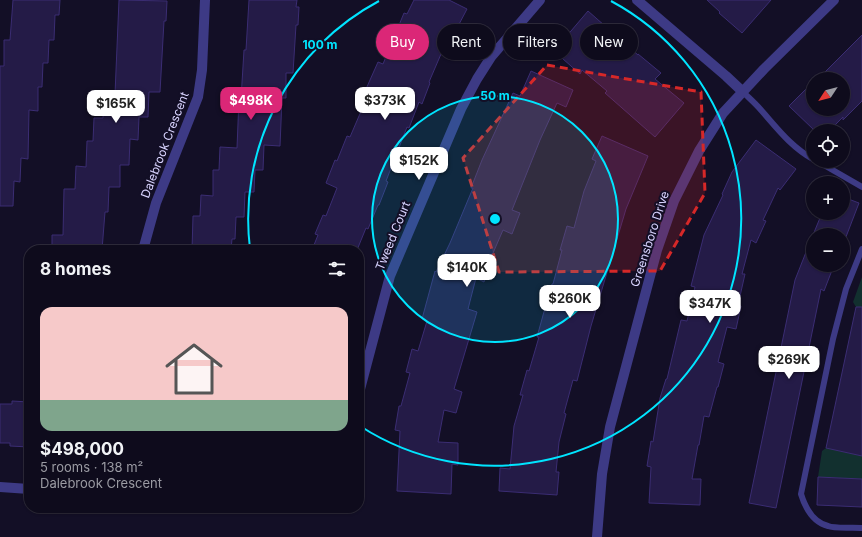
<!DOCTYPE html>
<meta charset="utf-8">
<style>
:root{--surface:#0e0b1c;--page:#171425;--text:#f1f3f6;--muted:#9b9ba3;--line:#2e2b3b;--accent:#db2777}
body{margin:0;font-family:Inter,sans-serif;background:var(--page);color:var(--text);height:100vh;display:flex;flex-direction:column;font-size:15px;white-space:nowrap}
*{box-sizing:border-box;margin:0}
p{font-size:13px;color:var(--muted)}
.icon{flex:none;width:22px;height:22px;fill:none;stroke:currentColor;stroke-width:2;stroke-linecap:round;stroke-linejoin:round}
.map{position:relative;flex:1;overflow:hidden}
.side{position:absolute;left:24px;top:245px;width:340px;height:268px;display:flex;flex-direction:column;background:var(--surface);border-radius:16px;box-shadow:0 1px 3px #0004,0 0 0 1px var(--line)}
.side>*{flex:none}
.banner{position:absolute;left:376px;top:24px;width:380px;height:36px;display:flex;gap:8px}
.needle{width:26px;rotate:234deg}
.fabs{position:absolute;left:806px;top:72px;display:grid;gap:8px}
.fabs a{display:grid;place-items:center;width:44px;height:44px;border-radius:50%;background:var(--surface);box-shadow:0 1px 3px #0004,0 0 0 1px var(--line);font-size:20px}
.price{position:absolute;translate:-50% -34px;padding:0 9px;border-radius:8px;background:#fff;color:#222;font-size:13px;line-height:26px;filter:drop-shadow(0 1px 2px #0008)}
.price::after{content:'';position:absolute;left:50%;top:24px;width:12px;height:9px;margin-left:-6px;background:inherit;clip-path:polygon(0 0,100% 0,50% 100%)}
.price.current{background:var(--accent);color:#fff}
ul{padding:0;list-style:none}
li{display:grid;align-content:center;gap:8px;height:212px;padding:0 16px}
li span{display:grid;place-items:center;height:124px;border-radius:12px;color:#555}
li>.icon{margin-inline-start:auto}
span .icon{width:72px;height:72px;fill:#fffc;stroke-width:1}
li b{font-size:17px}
h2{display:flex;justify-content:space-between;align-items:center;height:48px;padding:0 16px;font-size:17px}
.chip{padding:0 14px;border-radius:18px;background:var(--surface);box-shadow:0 1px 3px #0004,0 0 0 1px var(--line);font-size:14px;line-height:36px}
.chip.current{background:var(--accent);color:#fff}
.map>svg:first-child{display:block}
.green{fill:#12302f}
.building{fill:#241b47;stroke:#3b2d73}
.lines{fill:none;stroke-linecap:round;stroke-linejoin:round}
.service{stroke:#3d3a85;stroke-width:6}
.minor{stroke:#3d3a85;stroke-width:10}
.tertiary{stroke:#3d3a85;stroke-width:10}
.marked{fill:#d62828;fill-opacity:0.2;stroke:#d62828;stroke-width:3;stroke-dasharray:8 5;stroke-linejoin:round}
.ring{fill:none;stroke:#00e5ff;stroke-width:2}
.labels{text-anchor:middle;stroke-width:4;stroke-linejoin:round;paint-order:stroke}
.street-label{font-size:12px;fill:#d9d4ff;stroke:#130f26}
.centre{fill:#00e5ff;stroke:#130f26;stroke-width:2}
.ring-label{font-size:12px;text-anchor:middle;font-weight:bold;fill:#00e5ff;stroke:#130f26;stroke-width:4;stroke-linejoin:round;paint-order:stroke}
</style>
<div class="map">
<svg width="862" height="537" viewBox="0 0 862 537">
<rect width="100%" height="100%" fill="#130f26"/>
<path class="green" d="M862 277V308L856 307 853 302Z
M826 448 862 456V479L818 477 822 451Z"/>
<path class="building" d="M13 0H60L59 15H55L54 40H49L48 63H43L42 87H38V111L29 110 28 159 21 158 20 182 14 181 13 206H0V66H4V40H10Z
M119 0 167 1 166 21H164L160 92H149L148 117H139L138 140 130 139 129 165H120V187H109L108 212H105L102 250H52V235H63L64 189H75L76 166 86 167 87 141H93L94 118H103L104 94H115Z
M249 0H297L296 7H299L298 25H296L293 73H286V98H282L280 146 264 145 263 170H255L254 192H245L244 217H236L235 239H232L231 250H192L193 216H200L201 195 213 196V170H219L220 147 237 148 239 99H241L244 50H246Z
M414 0H449L467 9 456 30 454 29 443 55 441 54 429 82 430 83 422 104 419 102 409 128 407 127 386 181 388 182 379 205H378L368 229 366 228 357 250H312L318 235 315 234 323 215 326 216 337 188 326 183 335 160 337 161 347 136 350 137 362 109 358 107 378 62 383 64 404 13 407 14Z
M707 0H771L742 33 719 13 720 12Z
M588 11 638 55V54L661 73 655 79 684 103 655 137 605 93 607 91 582 70 580 74 554 51Z
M862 35V101L843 120V117L829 131H815L789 106 813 82V109H843V79H818Z
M531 71 573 90 566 107 557 103 540 140 512 210 520 213 512 234 503 230 490 260 492 261 484 282 476 278 468 309 477 312 454 389 462 392 456 413 444 410 438 442 458 443V465L452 464 451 494 397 491 400 431 395 430 399 406H401L410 373 406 372 412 349 418 351 427 321 422 319 435 271 436 272 450 243 473 188H471L482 160 513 93 520 96Z
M602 136 648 156 626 209 591 326 577 381 573 380 564 413 566 414 559 442 556 472H559L557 495 499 491 500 468 510 469 514 426 523 395H520L527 370 529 371 539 337H537L545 308 552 284H553L562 250H560L567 226 574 228 584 191 596 161 592 159Z
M756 140 796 169 780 190 778 188 763 220 766 221 756 243 751 240 742 274H745L738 305 741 306 736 329 727 327 718 362 724 364 718 387H717L709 417 704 416 699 445H698L692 479H701L700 505 649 503 651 467 647 466 651 441 653 442 660 398 666 379H667L681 320 687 321 695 287 691 286 704 235 723 195 722 194 732 172Z
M843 197 859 203 844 242 843 235H813L822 213H843Z
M812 237 813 265H834L824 291 821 289 776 508 749 503 795 280Z
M856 307H862V456L826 448Z
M12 401 29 402V447L10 446V443H0V404H12Z
M818 477 862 479V507L817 505Z"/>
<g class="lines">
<path class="service" d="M743 92C749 98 755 103 761 110 777 128 791 147 813 159
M817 161 862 187
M862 249 846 289 833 339 801 494C805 507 812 522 828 526 835 529 853 527 862 528"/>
<path class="minor" d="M143 250 156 203 198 97 202 70 205 0
M359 393 390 276 461 109 477 79 491 57 540 0
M0 487 29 489"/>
<path class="tertiary" d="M637 0 726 76 743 92
M597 537 602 474 610 427 657 250 674 201 699 151 723 113 764 69 834 0"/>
</g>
<path class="marked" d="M547 65 701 92 705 193 660 271 499 272 463 158Z"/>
<circle cx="495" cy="219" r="123" fill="#00e5ff" fill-opacity=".12"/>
<g class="ring">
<circle cx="495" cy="219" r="123"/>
<path d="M250 249A247 247 0 0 1 379 1M611 1A247 247 0 1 1 360 426"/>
</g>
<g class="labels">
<g class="street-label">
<text transform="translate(165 145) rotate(-69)" y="4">Dalebrook Crescent</text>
<text transform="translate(393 236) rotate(-68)" y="4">Tweed Court</text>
<text transform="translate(650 239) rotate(-72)" y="4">Greensboro Drive</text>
</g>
</g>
<circle cx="495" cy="219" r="6" class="centre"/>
<g class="ring-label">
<text x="320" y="49">100 m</text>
<text x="495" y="100">50 m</text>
</g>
</svg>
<div class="fabs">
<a><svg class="needle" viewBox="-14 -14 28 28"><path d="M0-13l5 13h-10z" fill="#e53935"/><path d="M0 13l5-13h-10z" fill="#9b9ba3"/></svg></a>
<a><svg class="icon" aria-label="locate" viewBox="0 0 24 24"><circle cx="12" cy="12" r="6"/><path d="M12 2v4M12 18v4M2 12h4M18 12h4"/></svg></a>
<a>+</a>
<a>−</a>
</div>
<b class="price current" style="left:251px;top:121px">$498K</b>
<b class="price" style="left:385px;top:121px">$373K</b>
<b class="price" style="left:116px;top:124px">$165K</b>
<b class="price" style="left:419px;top:181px">$152K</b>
<b class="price" style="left:467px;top:288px">$140K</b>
<b class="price" style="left:570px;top:319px">$260K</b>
<b class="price" style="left:710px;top:324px">$347K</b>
<b class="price" style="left:789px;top:380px">$269K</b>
<div class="banner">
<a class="chip current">Buy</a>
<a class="chip">Rent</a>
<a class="chip">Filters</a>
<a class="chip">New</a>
</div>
<section class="side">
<h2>8 homes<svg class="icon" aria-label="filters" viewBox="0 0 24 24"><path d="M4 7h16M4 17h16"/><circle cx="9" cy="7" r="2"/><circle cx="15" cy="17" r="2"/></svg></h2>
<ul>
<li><span style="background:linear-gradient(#f6c9c9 75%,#7fa58c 0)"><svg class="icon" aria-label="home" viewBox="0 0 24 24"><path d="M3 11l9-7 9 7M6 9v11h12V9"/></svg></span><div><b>$498,000</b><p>5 rooms · 138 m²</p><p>Dalebrook Crescent</p></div></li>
</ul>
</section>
</div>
